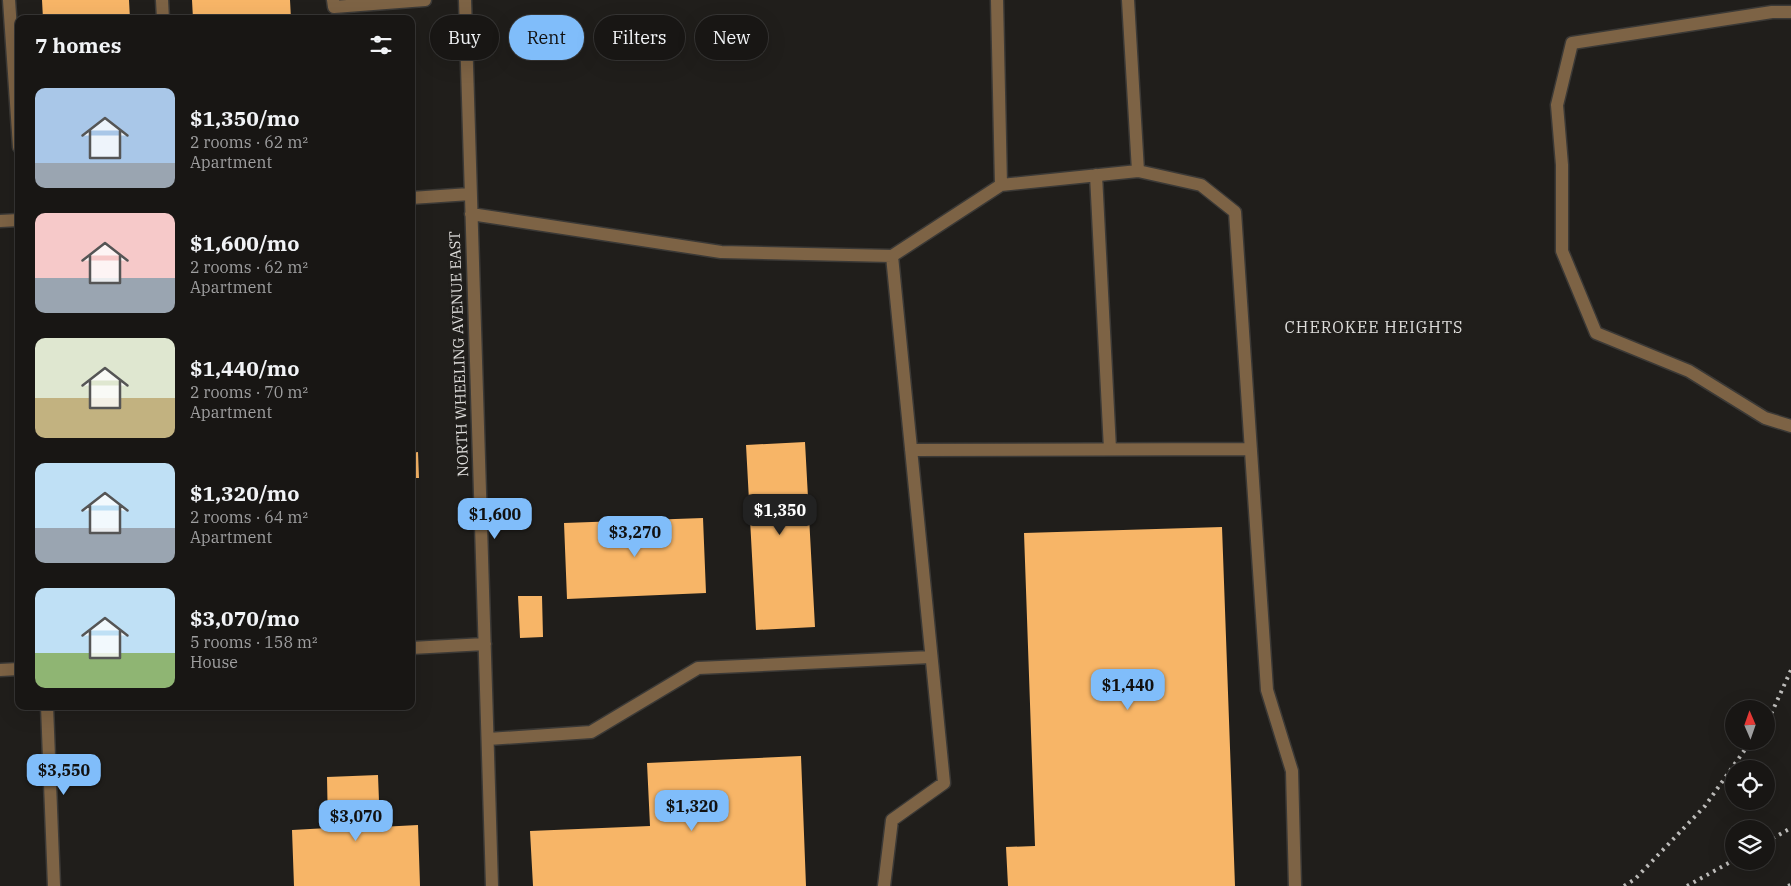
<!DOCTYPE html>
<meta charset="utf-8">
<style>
:root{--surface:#181614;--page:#252322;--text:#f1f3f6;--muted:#9f9fa0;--line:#363534;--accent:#80bdfa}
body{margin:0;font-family:"IBM Plex Serif",serif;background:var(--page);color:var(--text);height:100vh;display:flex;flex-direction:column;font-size:19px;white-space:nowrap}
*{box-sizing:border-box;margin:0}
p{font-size:16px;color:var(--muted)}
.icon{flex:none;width:28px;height:28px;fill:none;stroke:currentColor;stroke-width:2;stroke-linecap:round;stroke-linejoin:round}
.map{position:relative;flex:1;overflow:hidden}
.drawer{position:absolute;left:15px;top:15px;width:400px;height:695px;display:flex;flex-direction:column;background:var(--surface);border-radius:10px;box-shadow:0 5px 20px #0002,0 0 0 1px var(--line)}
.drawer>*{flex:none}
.hud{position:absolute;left:430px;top:15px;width:475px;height:45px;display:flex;gap:10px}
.needle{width:32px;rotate:358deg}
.buttons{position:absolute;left:1725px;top:700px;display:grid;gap:10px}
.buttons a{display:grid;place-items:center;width:50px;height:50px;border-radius:50%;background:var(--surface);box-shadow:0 5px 20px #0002,0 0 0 1px var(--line);font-size:25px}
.price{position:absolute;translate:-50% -42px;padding:0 11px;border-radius:10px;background:var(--accent);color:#111;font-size:16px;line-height:32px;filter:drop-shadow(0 1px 2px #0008)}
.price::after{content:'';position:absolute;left:50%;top:30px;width:15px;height:11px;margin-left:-8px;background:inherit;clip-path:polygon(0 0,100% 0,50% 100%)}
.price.on{background:#222;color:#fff}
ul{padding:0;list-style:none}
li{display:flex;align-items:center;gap:15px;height:125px;padding:0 20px}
li span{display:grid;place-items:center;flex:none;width:140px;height:100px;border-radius:10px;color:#555}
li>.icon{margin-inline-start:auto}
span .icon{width:60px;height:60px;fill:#fffc;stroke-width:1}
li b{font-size:21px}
h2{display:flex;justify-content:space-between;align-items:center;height:60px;padding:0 20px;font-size:21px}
.pill{padding:0 18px;border-radius:22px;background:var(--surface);box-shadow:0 5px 20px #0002,0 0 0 1px var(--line);font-size:18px;line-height:45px}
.pill.on{background:var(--accent);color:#111}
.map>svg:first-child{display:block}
.building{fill:#f7b567}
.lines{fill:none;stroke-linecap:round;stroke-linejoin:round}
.minor-casing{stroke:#3b3936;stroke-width:15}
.minor{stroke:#7d6345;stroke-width:12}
.rail{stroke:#bdbcba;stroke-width:4;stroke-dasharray:2.5 5;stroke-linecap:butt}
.labels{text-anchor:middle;stroke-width:5;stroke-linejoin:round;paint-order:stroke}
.street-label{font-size:15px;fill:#dedddb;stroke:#201e1b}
.neighbourhood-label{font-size:16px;letter-spacing:1px;fill:#dedddb;stroke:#201e1b}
</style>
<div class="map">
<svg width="1791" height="886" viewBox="0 0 1791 886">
<rect width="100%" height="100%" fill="#201e1b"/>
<path class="building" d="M42 0H129L130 19H43Z
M192 0H290L291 19H193Z
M805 442 815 627 756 630 746 445Z
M418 452 419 478H411V453Z
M703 518 706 593 567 599 564 523Z
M1222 527 1235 886H1008L1006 847 1035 846 1024 533Z
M518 596H542L543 637 520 638Z
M801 756 806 886H533L530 831 650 826 647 763Z
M378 775 380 827 418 825 420 886H294L292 830 328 828 327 777Z"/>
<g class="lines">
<g class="minor-casing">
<path id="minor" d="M9 0 19 147
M162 0 163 19
M333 0 334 7 425 0
M465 0 492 886
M997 0 1001 185
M1128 0 1138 171
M1791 12H1772L1572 43 1557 105 1562 165V251L1596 333 1689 371 1765 418 1791 426
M1096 175 1110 449
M411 198 470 194
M471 214 721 252 892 256 1001 185 1138 171 1201 185 1235 212 1267 690 1292 771 1295 886
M0 221 19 220
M911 450 1251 449
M411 648 485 644
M0 670 19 669
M47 706 54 886
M488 739 591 732 698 668 931 657
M884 886 892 820 944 783 892 256"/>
</g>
<use href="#minor" class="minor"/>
<path class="rail" d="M1766 719 1772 712 1791 670
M1766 842 1791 828
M1624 886 1635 879 1705 806 1751 741
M1687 886 1734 860
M1788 886 1791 885"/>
</g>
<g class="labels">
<g class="street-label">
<text transform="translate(459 354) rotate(-92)" y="5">NORTH WHEELING AVENUE EAST</text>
</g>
<g class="neighbourhood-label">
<text x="1374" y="333">CHEROKEE HEIGHTS</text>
</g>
</g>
</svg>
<div class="buttons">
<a><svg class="needle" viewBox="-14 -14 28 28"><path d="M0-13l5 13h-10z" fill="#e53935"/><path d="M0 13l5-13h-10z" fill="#9f9fa0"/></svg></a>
<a><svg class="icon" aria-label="locate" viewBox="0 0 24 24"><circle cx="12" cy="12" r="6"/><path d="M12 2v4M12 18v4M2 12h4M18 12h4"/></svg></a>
<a><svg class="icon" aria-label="layers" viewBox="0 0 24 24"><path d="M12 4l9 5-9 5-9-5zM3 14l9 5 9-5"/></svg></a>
</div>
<b class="price on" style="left:780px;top:536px">$1,350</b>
<b class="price" style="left:495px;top:540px">$1,600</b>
<b class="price" style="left:635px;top:558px">$3,270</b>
<b class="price" style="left:1128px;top:711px">$1,440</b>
<b class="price" style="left:64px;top:796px">$3,550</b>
<b class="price" style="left:692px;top:832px">$1,320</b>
<b class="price" style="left:356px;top:842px">$3,070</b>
<div class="hud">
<a class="pill">Buy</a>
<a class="pill on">Rent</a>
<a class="pill">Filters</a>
<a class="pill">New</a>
</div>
<section class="drawer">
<h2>7 homes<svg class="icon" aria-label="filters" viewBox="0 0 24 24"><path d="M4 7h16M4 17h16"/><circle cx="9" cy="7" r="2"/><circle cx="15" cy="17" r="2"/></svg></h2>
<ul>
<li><span style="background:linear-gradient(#a9c7e8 75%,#9aa5b1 0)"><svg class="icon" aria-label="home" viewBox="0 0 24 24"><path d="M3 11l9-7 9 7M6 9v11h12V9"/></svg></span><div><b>$1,350/mo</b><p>2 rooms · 62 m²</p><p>Apartment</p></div></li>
<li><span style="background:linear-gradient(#f6c9c9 65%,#9aa5b1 0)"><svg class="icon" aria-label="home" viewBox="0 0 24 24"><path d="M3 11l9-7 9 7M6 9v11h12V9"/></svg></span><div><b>$1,600/mo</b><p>2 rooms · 62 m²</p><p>Apartment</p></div></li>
<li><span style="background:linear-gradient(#dfe7d0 60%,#c2b280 0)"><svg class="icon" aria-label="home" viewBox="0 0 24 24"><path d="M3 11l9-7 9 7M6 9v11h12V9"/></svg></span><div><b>$1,440/mo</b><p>2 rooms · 70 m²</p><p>Apartment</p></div></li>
<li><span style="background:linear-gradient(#bfe0f5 65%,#9aa5b1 0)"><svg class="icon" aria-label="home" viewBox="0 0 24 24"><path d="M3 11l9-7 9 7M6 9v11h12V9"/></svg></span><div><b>$1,320/mo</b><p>2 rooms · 64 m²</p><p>Apartment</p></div></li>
<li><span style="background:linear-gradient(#bfe0f5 65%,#8fb573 0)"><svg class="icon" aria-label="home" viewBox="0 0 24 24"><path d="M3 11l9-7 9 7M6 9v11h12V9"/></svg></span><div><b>$3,070/mo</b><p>5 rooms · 158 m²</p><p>House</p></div></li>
</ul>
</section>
</div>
